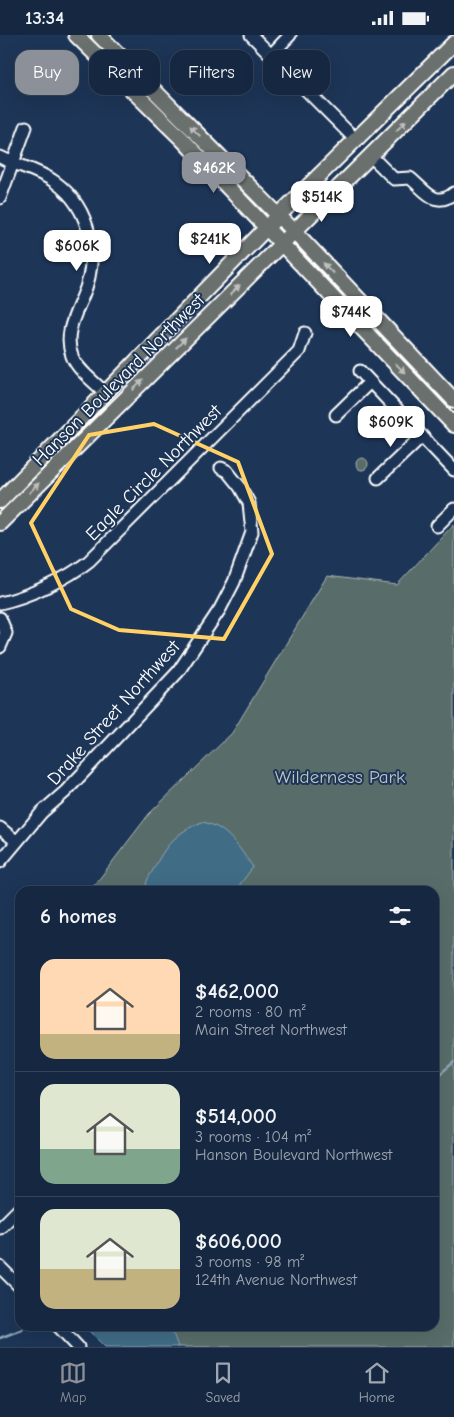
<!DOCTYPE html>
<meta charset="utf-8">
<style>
:root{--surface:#162841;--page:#23344c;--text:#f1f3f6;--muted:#9ea6b1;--line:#35445a;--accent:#8c9099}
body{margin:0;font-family:"Comic Neue",sans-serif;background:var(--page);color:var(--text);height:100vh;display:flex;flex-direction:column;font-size:19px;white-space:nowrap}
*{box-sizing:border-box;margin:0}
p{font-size:16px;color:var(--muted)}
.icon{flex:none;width:28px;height:28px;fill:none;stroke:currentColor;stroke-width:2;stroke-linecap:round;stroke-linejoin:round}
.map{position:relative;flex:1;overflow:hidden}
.panel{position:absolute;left:15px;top:851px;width:424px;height:445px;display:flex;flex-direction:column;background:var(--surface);border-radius:15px;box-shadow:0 5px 20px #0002,0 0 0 1px var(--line)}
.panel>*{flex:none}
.top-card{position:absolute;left:15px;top:15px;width:425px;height:45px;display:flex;gap:10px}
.price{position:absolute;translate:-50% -42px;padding:0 11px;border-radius:10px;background:#fff;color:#222;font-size:16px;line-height:32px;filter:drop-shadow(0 1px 2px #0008)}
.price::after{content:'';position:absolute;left:50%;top:30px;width:15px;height:11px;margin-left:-8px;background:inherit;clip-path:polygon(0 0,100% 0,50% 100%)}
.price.selected{background:var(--accent);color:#fff}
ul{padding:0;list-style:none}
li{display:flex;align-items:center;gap:15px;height:125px;padding:0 25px}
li+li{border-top:1px solid var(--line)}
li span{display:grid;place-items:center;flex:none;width:140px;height:100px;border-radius:15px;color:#555}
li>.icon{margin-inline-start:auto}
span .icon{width:60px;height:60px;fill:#fffc;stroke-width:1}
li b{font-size:21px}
h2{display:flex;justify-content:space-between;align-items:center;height:60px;padding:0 25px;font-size:21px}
.pill{padding:0 18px;border-radius:15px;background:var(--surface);box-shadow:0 5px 20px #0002,0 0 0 1px var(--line);font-size:18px;line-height:45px}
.pill.selected{background:var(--accent);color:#fff}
.status{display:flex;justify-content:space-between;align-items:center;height:35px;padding:0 25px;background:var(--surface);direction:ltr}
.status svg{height:14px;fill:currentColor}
.menu{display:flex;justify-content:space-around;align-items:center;height:70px;border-top:1px solid var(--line);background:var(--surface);font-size:14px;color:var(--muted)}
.menu a{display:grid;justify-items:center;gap:2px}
.menu .selected{color:var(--accent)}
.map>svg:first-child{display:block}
.green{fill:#596d69;stroke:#acb6b4}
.water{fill:#406c86;stroke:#8ca7b6}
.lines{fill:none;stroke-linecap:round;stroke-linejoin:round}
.stream{stroke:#8ca7b6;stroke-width:2.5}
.minor-casing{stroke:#fff;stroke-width:15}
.major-casing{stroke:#fff;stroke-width:18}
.minor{stroke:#1d3557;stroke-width:11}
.major{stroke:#6b706d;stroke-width:14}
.oneway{fill:#bcbfbd}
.marked{fill:none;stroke:#ffd166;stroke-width:4;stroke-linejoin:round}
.labels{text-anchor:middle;stroke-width:4;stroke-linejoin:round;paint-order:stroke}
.street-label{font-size:19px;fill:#fff;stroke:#1d3557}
.park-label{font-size:19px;fill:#bdc5c3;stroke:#1d3557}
</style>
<div class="status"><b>13:34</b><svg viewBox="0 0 49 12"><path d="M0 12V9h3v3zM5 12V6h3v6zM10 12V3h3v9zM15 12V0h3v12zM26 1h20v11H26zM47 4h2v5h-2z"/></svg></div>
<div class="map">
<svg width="454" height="1312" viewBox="0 0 454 1312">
<rect width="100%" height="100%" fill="#1d3557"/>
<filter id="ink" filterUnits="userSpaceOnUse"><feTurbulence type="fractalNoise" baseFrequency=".02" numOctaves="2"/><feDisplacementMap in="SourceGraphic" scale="10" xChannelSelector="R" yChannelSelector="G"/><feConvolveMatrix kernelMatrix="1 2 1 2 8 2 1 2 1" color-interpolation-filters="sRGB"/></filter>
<g filter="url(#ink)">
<path class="green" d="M356 429a6 6 0 1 1 12 0a6 6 0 1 1-12 0Z
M454 489V1312H176L162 1291H434V856H90L149 779 232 698 327 541 397 550Z"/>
<path class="water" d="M202 787C228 792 238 812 253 832L235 856H147C144 848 149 842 153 835 166 810 175 798 202 787Z
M84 1291H166L174 1301 178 1312H105Z"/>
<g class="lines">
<path class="stream" d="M434 1044 454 1027
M0 1303 23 1294"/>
<g class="minor-casing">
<path id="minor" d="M251 0 356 105
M271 20 290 0
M371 121 394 144 410 143C425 155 435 174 454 158
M0 122C18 131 39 135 55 147 92 174 100 223 82 263 74 282 64 300 72 321 78 336 95 347 105 358
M0 163 26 92
M360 336 454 435
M336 380 370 347
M378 443 422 401
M437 491 454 474
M0 568C28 562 67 544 89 526L299 316 305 298
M0 583 6 598 0 612
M0 793 16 806
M0 827 42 777 65 757 178 637 220 574 234 547 252 497 249 468 240 452 227 436 221 433
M0 1193 20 1173
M0 1232 20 1252
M58 1291 78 1312"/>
</g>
<g class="major-casing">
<path id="major" d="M76 0 182 104 454 390
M99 0 294 196 454 365
M0 466 279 180 454 8
M0 488 454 38"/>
</g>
<use href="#minor" class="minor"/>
<use href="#major" class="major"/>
</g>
<defs><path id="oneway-solid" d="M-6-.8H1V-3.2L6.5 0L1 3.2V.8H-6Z" transform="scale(1.25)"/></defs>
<g class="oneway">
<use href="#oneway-solid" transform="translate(401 91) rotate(-45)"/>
<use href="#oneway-solid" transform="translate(195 96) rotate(-135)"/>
<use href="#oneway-solid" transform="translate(328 233) rotate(-133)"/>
<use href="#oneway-solid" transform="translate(235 255) rotate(-44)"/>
<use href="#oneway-solid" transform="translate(181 308) rotate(-45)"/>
<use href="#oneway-solid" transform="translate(400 333) rotate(46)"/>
<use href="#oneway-solid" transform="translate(138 350) rotate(-45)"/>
<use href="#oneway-solid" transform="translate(34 453) rotate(-45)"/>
</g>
</g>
<path class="marked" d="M154 389 238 427 272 519 224 604 119 595 71 574 31 488 89 400Z"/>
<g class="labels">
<g class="street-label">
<text transform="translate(118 344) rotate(-45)" y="7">Hanson Boulevard Northwest</text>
<text transform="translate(153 437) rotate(-45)" y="7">Eagle Circle Northwest</text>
<text transform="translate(113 677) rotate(-48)" y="7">Drake Street Northwest</text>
</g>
<g class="park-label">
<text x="340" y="748">Wilderness Park</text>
</g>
</g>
</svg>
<b class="price selected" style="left:214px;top:159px">$462K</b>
<b class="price" style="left:322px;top:188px">$514K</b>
<b class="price" style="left:210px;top:230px">$241K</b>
<b class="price" style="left:77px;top:237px">$606K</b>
<b class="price" style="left:351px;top:303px">$744K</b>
<b class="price" style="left:391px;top:413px">$609K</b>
<div class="top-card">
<a class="pill selected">Buy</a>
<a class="pill">Rent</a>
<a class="pill">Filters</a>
<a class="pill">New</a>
</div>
<section class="panel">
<h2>6 homes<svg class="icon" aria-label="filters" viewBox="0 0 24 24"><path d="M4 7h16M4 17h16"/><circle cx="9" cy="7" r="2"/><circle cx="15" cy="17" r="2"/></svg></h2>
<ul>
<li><span style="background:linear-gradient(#ffd9b3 75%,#c2b280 0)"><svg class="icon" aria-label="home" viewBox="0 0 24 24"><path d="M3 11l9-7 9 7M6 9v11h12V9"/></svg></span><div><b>$462,000</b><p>2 rooms · 80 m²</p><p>Main Street Northwest</p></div></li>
<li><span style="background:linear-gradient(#dfe7d0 65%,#7fa58c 0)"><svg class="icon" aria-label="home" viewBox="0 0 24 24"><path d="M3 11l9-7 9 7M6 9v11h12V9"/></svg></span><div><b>$514,000</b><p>3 rooms · 104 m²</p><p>Hanson Boulevard Northwest</p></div></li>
<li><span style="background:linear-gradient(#dfe7d0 60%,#c2b280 0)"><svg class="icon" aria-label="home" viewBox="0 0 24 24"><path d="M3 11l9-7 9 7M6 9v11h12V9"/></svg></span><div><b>$606,000</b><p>3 rooms · 98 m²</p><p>124th Avenue Northwest</p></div></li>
</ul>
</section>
</div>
<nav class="menu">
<a class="selected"><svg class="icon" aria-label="map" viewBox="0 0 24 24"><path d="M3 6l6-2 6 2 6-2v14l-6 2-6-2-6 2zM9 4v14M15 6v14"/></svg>Map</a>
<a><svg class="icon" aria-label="saved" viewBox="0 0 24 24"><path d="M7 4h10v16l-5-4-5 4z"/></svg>Saved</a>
<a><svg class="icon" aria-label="home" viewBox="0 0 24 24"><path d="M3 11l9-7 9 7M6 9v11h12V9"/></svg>Home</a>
</nav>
